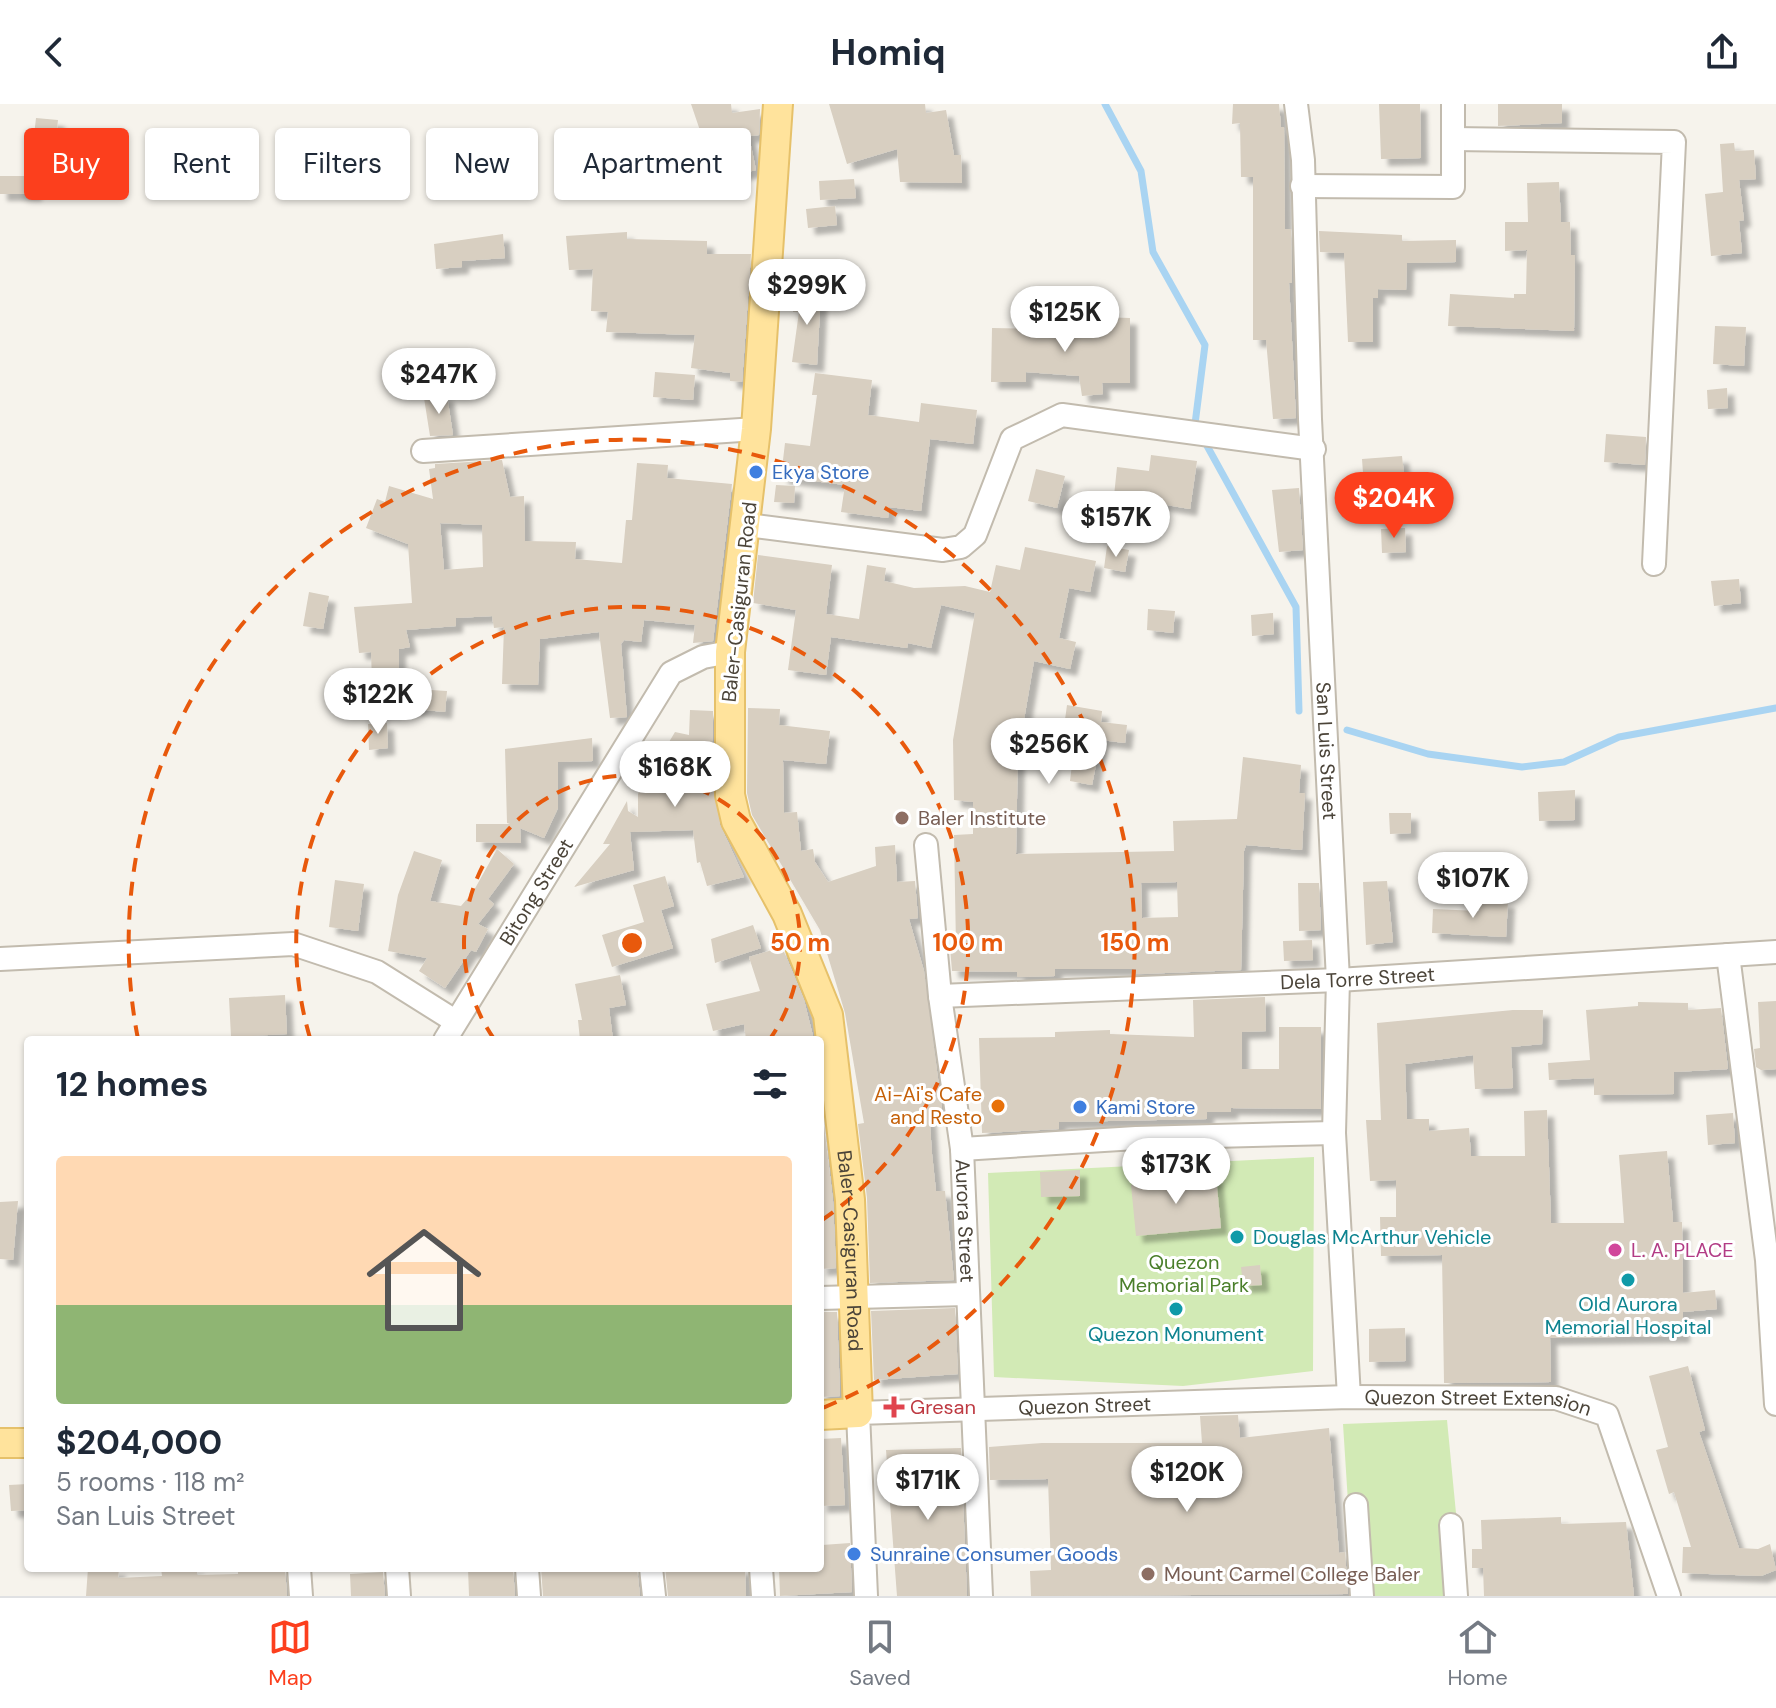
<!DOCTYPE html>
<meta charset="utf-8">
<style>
:root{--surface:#fff;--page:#f2f2f3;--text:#1f2937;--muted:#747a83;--line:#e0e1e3;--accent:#fc3f1d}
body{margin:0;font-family:"DM Sans",sans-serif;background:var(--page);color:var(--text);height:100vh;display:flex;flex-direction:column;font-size:30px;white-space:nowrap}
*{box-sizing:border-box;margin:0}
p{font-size:26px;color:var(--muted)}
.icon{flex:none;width:44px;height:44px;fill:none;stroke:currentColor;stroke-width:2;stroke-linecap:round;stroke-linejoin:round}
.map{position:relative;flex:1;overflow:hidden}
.panel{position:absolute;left:24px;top:932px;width:800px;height:536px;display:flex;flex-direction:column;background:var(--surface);border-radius:8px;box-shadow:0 2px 6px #0004}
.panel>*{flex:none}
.banner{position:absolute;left:24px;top:24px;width:800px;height:72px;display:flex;gap:16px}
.price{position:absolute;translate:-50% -68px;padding:0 18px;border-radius:28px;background:#fff;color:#222;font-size:26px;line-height:52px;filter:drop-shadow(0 2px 4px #0008)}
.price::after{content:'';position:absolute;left:50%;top:48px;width:24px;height:18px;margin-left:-12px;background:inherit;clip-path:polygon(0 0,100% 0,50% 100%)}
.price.selected{background:var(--accent);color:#fff}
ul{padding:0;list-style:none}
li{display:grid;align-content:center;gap:16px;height:424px;padding:0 32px}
li span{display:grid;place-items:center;height:248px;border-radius:8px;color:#555}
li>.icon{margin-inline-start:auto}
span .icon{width:144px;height:144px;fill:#fffc;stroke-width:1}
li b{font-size:34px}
h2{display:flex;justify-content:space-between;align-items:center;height:96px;padding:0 32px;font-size:34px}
.pill{padding:0 28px;border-radius:8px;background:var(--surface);box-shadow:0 2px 6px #0004;font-size:28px;line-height:72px}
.pill.selected{background:var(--accent);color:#fff}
header{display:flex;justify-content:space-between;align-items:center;height:104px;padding:0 32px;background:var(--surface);font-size:36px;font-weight:700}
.menu{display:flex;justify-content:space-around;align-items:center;height:112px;border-top:2px solid var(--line);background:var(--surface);font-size:22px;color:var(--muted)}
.menu a{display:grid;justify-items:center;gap:4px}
.menu .selected{color:var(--accent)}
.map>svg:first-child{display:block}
.green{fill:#d2eab5}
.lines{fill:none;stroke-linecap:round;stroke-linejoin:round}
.stream{stroke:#a9d4f2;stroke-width:7}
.building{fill:#d8cfc1;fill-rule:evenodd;filter:url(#shadow)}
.minor-casing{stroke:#c2bbae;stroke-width:26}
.major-casing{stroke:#e6c16a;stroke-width:32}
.minor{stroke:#fff;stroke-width:22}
.major{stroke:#ffe39c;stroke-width:28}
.ring{fill:none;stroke:#e8590c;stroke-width:4;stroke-dasharray:14 10}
.shop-dot{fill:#3f7fe0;stroke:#fff;stroke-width:3}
.education-dot{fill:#8d6e63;stroke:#fff;stroke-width:3}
.food-dot{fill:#e8710a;stroke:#fff;stroke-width:3}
.culture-dot{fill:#0f9aa8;stroke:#fff;stroke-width:3}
.hotel-dot{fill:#d1479c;stroke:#fff;stroke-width:3}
.health-dot{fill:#e0444e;stroke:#fff;stroke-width:3}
.labels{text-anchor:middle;stroke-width:6;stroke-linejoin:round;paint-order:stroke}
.shop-label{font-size:20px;fill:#366cbe;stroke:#fff;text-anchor:start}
.street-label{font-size:20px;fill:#4b4439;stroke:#fff}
.education-label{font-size:20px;fill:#785e54;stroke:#fff;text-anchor:start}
.food-label{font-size:20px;fill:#c56008;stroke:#fff;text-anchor:end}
.culture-label{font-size:20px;fill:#0d838f;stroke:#fff}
.hotel-label{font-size:20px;fill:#b23c85;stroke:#fff;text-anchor:start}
.park-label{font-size:20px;fill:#4a7f2a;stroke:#fff}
.health-label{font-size:20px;fill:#be3a42;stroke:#fff;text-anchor:start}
.centre{fill:#e8590c;stroke:#fff;stroke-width:4}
.ring-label{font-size:24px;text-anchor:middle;font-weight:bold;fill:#e8590c;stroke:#fff;stroke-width:6;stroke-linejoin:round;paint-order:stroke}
</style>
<header><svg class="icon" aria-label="back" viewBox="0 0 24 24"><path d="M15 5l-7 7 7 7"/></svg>Homiq<svg class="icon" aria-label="share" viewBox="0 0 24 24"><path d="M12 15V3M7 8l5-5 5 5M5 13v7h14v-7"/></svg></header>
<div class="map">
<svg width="1776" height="1492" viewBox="0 0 1776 1492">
<defs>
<filter id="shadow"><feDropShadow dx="7" dy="7" stdDeviation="2" flood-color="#0004"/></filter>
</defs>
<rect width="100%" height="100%" fill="#f6f3ec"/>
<path class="green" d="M1314 1053 1313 1267 1183 1282 994 1273 988 1069Z
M1447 1316 1464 1492H1354L1343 1320Z"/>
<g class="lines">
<path class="stream" d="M1105 0 1141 67 1153 148 1205 241 1195 320
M1206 340 1296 503 1299 607
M1347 626 1428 650 1522 663 1564 658 1619 633 1776 604"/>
</g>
<path class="building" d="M691 0H731L732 9 760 5 759 31 749 32 756 66 719 75 712 45 707 47Z
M829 0H925L926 9 946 6 954 51H961L962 79 900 78 897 45 847 60Z
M1233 0H1279L1281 23H1284L1285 125H1291L1292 179H1289L1296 314 1273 315 1266 236H1253V73H1241L1240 19 1232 20Z
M1379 0H1420L1421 54 1381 55Z
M1498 0H1562V19L1498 22Z
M36 14 58 16 55 42 33 40Z
M1734 39 1735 47 1754 46 1756 75 1739 76 1744 116 1739 117 1742 149 1711 152 1705 90 1723 88 1720 40Z
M0 72H35V90H0Z
M854 75 856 94 820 96 819 77Z
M1559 78 1561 118H1570L1571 151H1575L1574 227 1448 222 1450 190 1514 194V190H1526L1527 146 1505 147V118H1528L1527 79Z
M835 102 837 121 808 124 806 105Z
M1319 127 1402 131V137L1456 136V158L1407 159 1406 186 1378 185V194H1373V238H1348L1344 149 1320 148Z
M627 128V135L707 137V150H751L742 278 730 277V269L691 264 695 231 606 228 608 208 591 207 593 165 569 166 566 132Z
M503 130 505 154 462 157V163L436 165 434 140Z
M794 187 821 188 817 261 792 258 799 208H793Z
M1102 213 1130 214V279H1102L1103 290 1082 292 1079 272 1026 268V278H991L992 224 1037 225 1038 220 1102 225Z
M1715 222 1746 223 1744 262 1713 260Z
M655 268 695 271 693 296 653 293Z
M815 269 872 276 868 311 919 318 921 299 977 306 973 340 930 335 921 407 889 403 888 414 841 408 845 381 781 373 785 339 810 342 817 291H812Z
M1727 284 1728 304 1708 305 1707 286Z
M447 291 453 331 430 332 424 294Z
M1606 330 1646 333 1645 361 1604 358Z
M1151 351 1197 357 1190 405 1114 392 1117 363 1149 367Z
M1402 352 1405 380 1364 383 1362 355Z
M502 356 510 393 524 392 525 437 576 438 575 455 622 459 626 416H632L637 359 668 361 667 374 732 380 713 537 693 539 695 521 644 516 641 538 624 536 621 540 627 613 610 614 599 528 540 535 538 581 502 580 504 523 494 524 492 512 456 514V522L406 526 410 543 399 545V584L447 587 445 608 395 603V607H373L371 548 359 549 354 503 412 499 408 440 366 424 377 395 385 398 389 382 433 395 429 365 435 364V360ZM440 419 482 421 483 463 444 466Z
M1036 365 1065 372 1057 404 1028 397Z
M776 381 795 382 794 399 774 398Z
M1299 384 1303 446 1279 448 1272 386Z
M1405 424 1406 448 1382 449 1381 425Z
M1107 442 1129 446 1125 468 1104 464Z
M1025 443 1096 457 1090 488 1069 484 1059 534 1076 538 1070 565 1034 557 1024 616 1064 623 1067 601 1102 607 1101 618 1127 621 1125 639 1101 636 1092 681 1070 677 1073 652 1018 642 1016 750 1174 747 1173 717 1237 715 1243 653 1301 661 1299 689H1305L1302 746 1246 741 1244 747 1241 866 1140 870H1136V865H1055V872L1017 873V868L952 867 950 843H956L954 731 973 730V698L954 696 953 636 975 509 941 501 931 544 908 539 907 544 831 533 826 571 788 566 796 506 753 499 758 451 832 461 826 510 859 515 867 461 886 464 884 477 914 484 965 482 990 488 996 461 1020 466ZM1177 778 1178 813 1142 814 1141 779Z
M1739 475 1741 499 1714 502 1711 477Z
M309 488 329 492 323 525 303 522Z
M1148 505 1175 507 1173 529 1147 526Z
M1273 509 1274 530 1252 532 1251 511Z
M748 604 780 605 779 621 830 627 826 660 783 656 784 709 797 708 801 747 813 745 815 758 828 778 876 762 875 743 895 741 897 778 915 777 918 814 909 815 924 867 942 1005 929 1007 932 1050 936 1087H945L954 1176 870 1179 867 1094 858 1020 864 1019 845 909 820 826 752 711 747 689Z
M690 606 713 607V634L703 672H713L720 721 744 773 707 782 700 758 697 759 693 726 630 728 634 766 574 783 610 740H603L627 697 628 707 638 713V690L675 628 689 631Z
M387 619 388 644 369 646 368 620Z
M592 634 593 657 558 658V704L544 734 520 724 521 739 476 738V720H510L507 719 505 645Z
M1575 686V716L1539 717 1538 688Z
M1389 709H1411V729L1390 730Z
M497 745 514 760 488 795 494 800 478 820 488 825 476 848 471 846 445 884 419 867 427 854 388 847 398 791 414 747 442 756 430 797 461 802 473 788Z
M665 772 674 802 661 806 673 844 612 863 602 831 644 818 633 781Z
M335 776 364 780 358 827 329 823Z
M1387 777 1393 838 1366 841 1363 778Z
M1298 779H1319L1321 826 1299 827Z
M1479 796 1508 797 1506 833 1432 829 1433 805 1479 807Z
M753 821 761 844 715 859 711 835Z
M1312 836 1313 856 1284 857 1283 837Z
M782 843 804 896 814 936H746L744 920 713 927 706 900 760 887 749 853Z
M620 871 626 901 609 904 613 936H580L578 916H582L575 880Z
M285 891 287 930 231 933 229 894Z
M1265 893 1266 927 1242 928V965H1279V923H1321V1005L1231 1004V1008H1207V1015L1059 1018V1025L982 1029 979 934 1055 933V928L1110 926V930L1194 933 1193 896Z
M1776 897V965L1761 966 1756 963 1754 945 1760 944 1758 898Z
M1638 898 1688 899V906L1721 904 1728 965 1674 968V990L1594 991V974L1549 976 1548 959 1590 956 1586 906 1638 902Z
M1513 906H1543L1542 940 1511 943 1513 984 1475 985 1473 951 1405 960 1407 1015H1429V1027L1469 1024 1471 1052H1525L1524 1007 1547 1006 1551 1119H1624L1619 1051 1667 1047 1673 1118H1682L1683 1189 1715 1186 1717 1205 1683 1208V1232L1550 1234 1551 1278 1444 1279 1442 1151 1381 1152 1380 1113H1396V1076L1370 1077 1366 1016H1381L1377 919Z
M820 988 833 1097 836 1164 820 1165Z
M1733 1009 1735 1039 1708 1041 1706 1011Z
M1080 1066V1092L1041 1093 1040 1068Z
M1216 1072 1221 1124 1136 1132 1131 1081Z
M18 1097 13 1156 0 1155V1098Z
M1260 1161 1262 1181 1243 1182 1241 1163Z
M955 1204 958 1270 874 1276 871 1207Z
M820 1208H837L840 1292 820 1293Z
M1405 1224 1406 1257 1369 1258V1225Z
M1688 1262 1705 1326 1699 1328 1739 1444 1758 1445 1770 1440 1776 1466 1761 1472 1682 1469 1683 1443H1691L1674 1388 1669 1390 1656 1346 1668 1343 1649 1272Z
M1238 1311 1240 1334 1329 1324 1339 1449 1345 1448 1348 1490 1031 1492 1030 1467 1051 1466 1048 1375 990 1376 989 1343 1042 1339H1202L1200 1312Z
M841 1334 845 1401 820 1402V1335Z
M961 1344 967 1492H897L886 1346Z
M28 1380V1406L11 1407 9 1381Z
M1561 1413V1420L1626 1418 1634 1492H1484L1483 1464H1472V1445H1482L1481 1416Z
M850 1439 852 1488 780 1492 779 1464H822V1441Z
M88 1464 119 1465 118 1474 162 1472 161 1464H197V1471L238 1470V1464H285L287 1492H86Z
M468 1464H513L515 1492H469Z
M541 1464H637L640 1492H543Z
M665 1464H745L746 1492H668Z
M383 1468 385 1492H351L350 1470Z"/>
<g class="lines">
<g class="minor-casing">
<g id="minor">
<path id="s1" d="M1296 0 1303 56 1310 315 1338 876 1334 1029 1349 1293"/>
<path d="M1453 35 1674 38 1654 460"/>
<path d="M1302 82 1453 83V0"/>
<path d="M423 347 756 325"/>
<path d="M747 421 943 446 961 443 975 431 1012 335 1062 311 1314 345"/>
<path id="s2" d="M926 741 940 892 962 1045 981 1492"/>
<path d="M1728 851 1767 1156 1776 1300"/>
<path d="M0 855 293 840 377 868 455 917"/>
<path id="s3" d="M940 892 1338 876 1776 848"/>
<path id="s4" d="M445 936 671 569 703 553 730 548"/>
<path d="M962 1045 1136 1034 1334 1029"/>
<path d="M820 1194 966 1190"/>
<path d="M1356 1401 1362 1492"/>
<path d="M1451 1421 1456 1492"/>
<path d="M299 1464 301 1492"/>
<path d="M397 1464 399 1492"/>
<path d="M527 1464 529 1492"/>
<path d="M651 1464 654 1492"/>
<path d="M761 1464 763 1492"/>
<path id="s5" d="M866 1492 858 1309 1349 1293 1556 1294 1607 1311 1669 1492"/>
</g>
</g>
<g class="major-casing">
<g id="major">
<path id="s6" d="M778 0 756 325 730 548V691L736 717 787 810 828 911 850 1096 858 1309 820 1311"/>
<path d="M0 1339H28"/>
</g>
</g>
<use href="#minor" class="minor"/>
<use href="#major" class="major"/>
</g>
<g class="ring">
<path d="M494 935A168 168 0 1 1 770 935"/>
<path d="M310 934A336 336 0 1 1 822 1116"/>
<path d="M138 935A503 503 0 1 1 820 1305"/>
</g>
<g class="shop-dot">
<circle cx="756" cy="368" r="8"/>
<circle cx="1080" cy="1003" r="8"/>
<circle cx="854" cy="1450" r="8"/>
</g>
<g class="education-dot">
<circle cx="902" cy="714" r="8"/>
<circle cx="1148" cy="1470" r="8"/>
</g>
<circle class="food-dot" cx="998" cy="1002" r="8"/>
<g class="culture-dot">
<circle cx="1237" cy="1133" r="8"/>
<circle cx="1628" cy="1176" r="8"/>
<circle cx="1176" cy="1205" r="8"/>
</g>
<circle class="hotel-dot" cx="1615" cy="1146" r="8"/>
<path class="health-dot" d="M890 1291h8v8h8v8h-8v8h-8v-8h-8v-8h8z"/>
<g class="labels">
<g class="shop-label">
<text x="772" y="375">Ekya Store</text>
<text x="1096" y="1010">Kami Store</text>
<text x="870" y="1457">Sunraine Consumer Goods</text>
</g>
<g class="street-label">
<text transform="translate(739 498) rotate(-84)" y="7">Baler-Casiguran Road</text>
<text dy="7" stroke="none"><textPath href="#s1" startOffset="648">San Luis Street</textPath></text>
<text dy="7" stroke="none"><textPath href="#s4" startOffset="174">Bitong Street</textPath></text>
<text dy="7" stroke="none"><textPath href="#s3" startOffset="418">Dela Torre Street</textPath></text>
<text dy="7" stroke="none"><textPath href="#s2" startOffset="378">Aurora Street</textPath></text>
<text dy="7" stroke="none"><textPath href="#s6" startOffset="1172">Baler-Casiguran Road</textPath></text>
<text dy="7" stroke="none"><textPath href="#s5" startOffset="804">Quezon Street Extension</textPath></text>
<text dy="7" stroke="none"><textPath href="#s5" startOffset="410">Quezon Street</textPath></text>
</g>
<g class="education-label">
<text x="918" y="721">Baler Institute</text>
<text x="1164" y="1477">Mount Carmel College Baler</text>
</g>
<g class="food-label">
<text x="982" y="997">Ai-Ai's Cafe<tspan x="982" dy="23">and Resto</tspan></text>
</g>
<g class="culture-label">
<text x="1253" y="1140" text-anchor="start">Douglas McArthur Vehicle</text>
<text x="1628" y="1207">Old Aurora<tspan x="1628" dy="23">Memorial Hospital</tspan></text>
<text x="1176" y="1237">Quezon Monument</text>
</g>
<g class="hotel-label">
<text x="1631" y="1153">L. A. PLACE</text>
</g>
<g class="park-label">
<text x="1184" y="1165">Quezon<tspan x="1184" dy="23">Memorial Park</tspan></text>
</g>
<g class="health-label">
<text x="910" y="1310">Gresan</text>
</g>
</g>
<circle cx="632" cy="839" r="12" class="centre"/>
<g class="ring-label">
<text x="800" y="847">50 m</text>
<text x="968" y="847">100 m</text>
<text x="1135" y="847">150 m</text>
</g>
</svg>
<b class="price" style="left:807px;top:223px">$299K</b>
<b class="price" style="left:1065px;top:250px">$125K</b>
<b class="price" style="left:439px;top:312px">$247K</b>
<b class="price selected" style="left:1394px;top:436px">$204K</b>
<b class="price" style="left:1116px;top:455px">$157K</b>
<b class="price" style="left:378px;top:632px">$122K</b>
<b class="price" style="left:1049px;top:682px">$256K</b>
<b class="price" style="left:675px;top:705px">$168K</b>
<b class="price" style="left:1473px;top:816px">$107K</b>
<b class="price" style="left:1176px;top:1102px">$173K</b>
<b class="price" style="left:1187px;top:1410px">$120K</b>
<b class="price" style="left:928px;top:1418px">$171K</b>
<div class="banner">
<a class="pill selected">Buy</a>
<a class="pill">Rent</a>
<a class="pill">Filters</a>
<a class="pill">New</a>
<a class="pill">Apartment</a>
</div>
<section class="panel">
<h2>12 homes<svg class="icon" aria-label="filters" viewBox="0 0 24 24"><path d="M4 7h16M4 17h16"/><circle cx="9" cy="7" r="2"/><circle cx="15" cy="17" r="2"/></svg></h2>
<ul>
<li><span style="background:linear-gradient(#ffd9b3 60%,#8fb573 0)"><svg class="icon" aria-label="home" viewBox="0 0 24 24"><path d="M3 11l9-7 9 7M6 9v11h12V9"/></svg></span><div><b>$204,000</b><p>5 rooms · 118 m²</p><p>San Luis Street</p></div></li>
</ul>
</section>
</div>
<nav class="menu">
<a class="selected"><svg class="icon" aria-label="map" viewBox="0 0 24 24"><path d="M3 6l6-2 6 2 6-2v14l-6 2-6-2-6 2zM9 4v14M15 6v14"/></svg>Map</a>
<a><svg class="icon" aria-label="saved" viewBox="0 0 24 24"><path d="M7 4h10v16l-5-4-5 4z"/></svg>Saved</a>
<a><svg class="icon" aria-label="home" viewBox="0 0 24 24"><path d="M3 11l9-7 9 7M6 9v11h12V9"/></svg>Home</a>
</nav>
